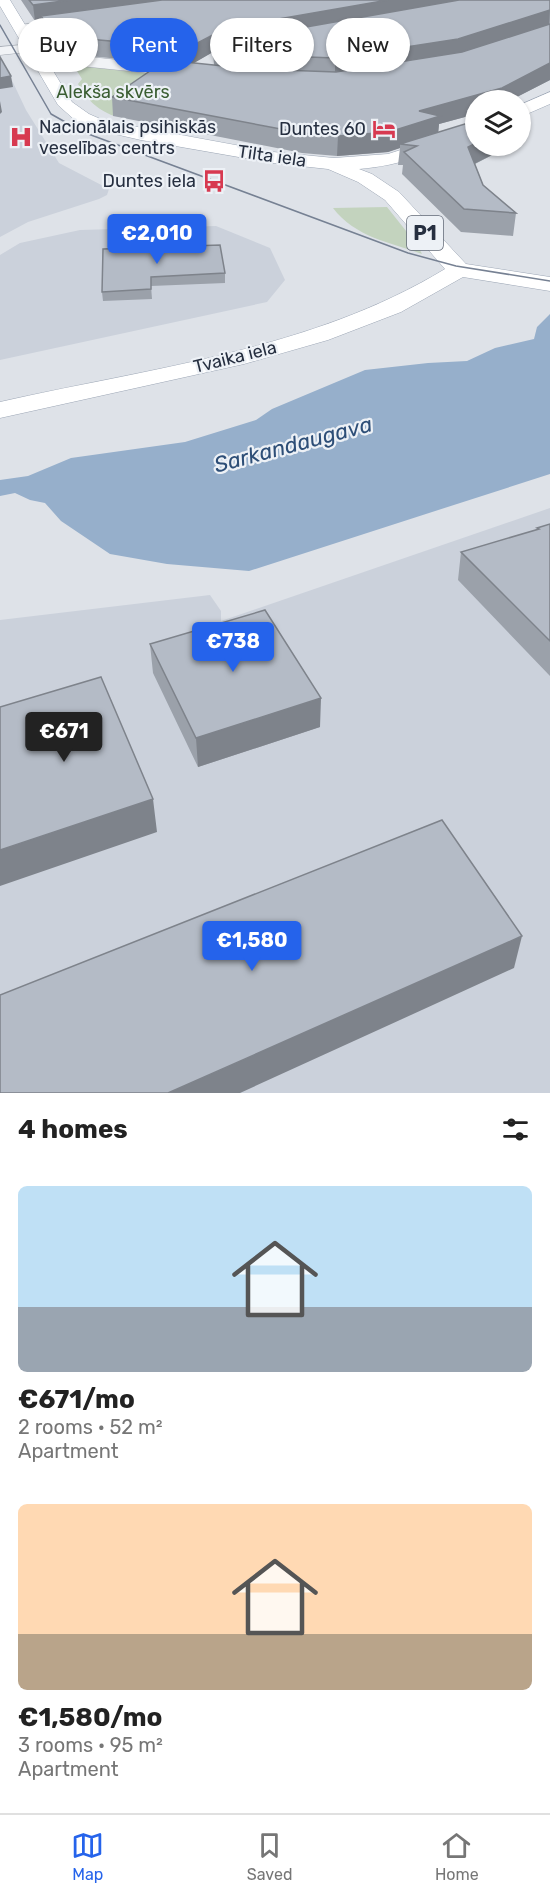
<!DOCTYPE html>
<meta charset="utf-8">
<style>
:root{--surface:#fff;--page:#f6f6f6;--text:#222;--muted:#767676;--line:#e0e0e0;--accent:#2563eb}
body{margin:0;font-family:Rubik,sans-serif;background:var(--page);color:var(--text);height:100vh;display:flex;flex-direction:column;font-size:22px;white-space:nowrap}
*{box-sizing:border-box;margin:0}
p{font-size:20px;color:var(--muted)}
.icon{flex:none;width:33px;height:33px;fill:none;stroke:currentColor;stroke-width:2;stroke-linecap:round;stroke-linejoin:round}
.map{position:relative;height:1093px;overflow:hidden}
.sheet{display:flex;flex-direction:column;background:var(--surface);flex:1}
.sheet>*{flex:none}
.hud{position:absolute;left:18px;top:18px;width:514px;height:54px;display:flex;gap:12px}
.tools{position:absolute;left:465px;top:90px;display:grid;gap:12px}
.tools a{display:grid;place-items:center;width:66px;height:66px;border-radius:50%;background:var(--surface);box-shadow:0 2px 4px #0004;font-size:30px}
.price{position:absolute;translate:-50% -51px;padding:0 14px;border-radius:6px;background:var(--accent);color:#fff;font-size:20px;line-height:39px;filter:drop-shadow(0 2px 3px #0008)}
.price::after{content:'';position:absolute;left:50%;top:36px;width:18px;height:14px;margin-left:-9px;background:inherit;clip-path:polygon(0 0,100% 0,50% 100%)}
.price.selected{background:#222;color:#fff}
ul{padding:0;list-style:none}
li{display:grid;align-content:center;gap:12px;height:318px;padding:0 18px}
li span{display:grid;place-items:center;height:186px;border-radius:9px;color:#555}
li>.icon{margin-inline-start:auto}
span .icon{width:108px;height:108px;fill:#fffc;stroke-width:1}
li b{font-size:26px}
h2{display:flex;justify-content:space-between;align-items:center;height:72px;padding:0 18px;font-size:26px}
.pill{padding:0 21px;border-radius:27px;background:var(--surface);box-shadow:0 2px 4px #0004;font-size:21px;line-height:54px}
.pill.selected{background:var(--accent);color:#fff}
.dock{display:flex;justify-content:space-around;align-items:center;height:84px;border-top:2px solid var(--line);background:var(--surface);font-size:16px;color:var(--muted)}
.dock a{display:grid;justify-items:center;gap:3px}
.dock .selected{color:var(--accent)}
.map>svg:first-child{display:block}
.built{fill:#cbd1db}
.green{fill:#c3d3be}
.water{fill:#96afcb}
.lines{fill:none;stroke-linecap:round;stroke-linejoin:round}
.street-casing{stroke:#a3a9b2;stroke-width:1}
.primary-casing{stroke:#9ca6b5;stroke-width:1}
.street{fill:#f1f3f6;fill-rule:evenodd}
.primary{fill:#fff;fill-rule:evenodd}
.tram{stroke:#768193;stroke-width:1.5}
.wall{fill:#9ba1aa;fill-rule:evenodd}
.shaded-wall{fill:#7e838b}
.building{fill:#b4bbc6;stroke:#7e838b;stroke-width:1.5}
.labels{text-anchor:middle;stroke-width:4.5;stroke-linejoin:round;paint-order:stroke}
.far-park-label{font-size:18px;fill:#3a5d32;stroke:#edf1f6}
.far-poi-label{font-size:18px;fill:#262f40;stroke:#edf1f6;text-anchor:end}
.far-street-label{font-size:18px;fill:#262f40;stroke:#edf1f6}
.shield{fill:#edf1f6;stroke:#626977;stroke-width:1.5}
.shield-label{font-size:20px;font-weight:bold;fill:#262f40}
.water-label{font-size:22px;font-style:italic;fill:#2d4e77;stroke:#edf1f6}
</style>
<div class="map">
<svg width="550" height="1093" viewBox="0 0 550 1093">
<rect width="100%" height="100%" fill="#dee2e8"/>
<path class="built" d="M0 55 26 110 59 163 109 189 107 195 99 199 28 222 0 237Z
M216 226 270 248 285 280 267 302 0 360V255L20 243 80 230Z
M550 508V1093H0V620L210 595 221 611V621Z"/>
<path class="green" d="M80 66 170 76 114 116C96 109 88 100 78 84L82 79 77 71 70 69Z
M387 207 418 246 422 254C389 242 355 237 333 208Z"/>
<path class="water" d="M550 314V474L249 571 167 564 110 554 61 521 45 503 30 500 15 493 0 496V480L28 476 71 458 185 442 256 420 272 409 365 370 428 363 467 361 495 348 534 339 537 327Z"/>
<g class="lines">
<g class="street-casing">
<path id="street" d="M87 16 92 17 94 20 92 23 20 33 13 29 20 25Z
M32 44 37 45 39 48 37 51 0 55V47Z
M71 55 196 68 204 73 196 78 71 65 40 66 32 61 40 56Z"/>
</g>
<g class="primary-casing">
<path id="primary" d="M0 0H10L72 102 89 114 105 121 273 152 334 158 388 154 476 126V137C437 151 400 166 359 169L372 174 399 192 466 264 550 277V291L463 277 401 312 328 340 244 364 0 418V402C150 368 312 350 445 269L385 200 358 182 328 169 273 163 141 140 93 129 77 122 58 105 0 6Z
M550 92V104L520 117V105Z"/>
</g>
<use href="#street" class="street"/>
<use href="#primary" class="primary"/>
<path class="tram" d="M0 25 51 114 83 132 408 253 456 266 550 281"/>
</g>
<path class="wall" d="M21 0H550V80L511 100H476V114L439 124 438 132 476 146H499L498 152 475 164 483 185 516 213 513 236 461 232 402 174 403 165H398L400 148 388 152 337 156 302 153 113 116 112 97 162 63 57 53 43 32 41 20 35 21ZM213 52 214 65 193 63Z
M103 249 225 273V283L151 286 152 299 103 301 102 292Z
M550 524V676L458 580 461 552 537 530V528Z
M150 644 320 727 198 767 153 673Z"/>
<path class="shaded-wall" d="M70 0H185L41 16V20L35 21 33 5Z
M388 0H473L213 51V52L189 66 188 48 226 28Z
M550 10 549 26 456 56 335 76V58Z
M550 63V80L511 100H476V114L439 124 438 136 400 144V148L388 152 337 156 338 136 419 111Z
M11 76 13 87 0 89V78Z
M0 101 2 112 0 114Z
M476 143V146H499L498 152 466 168 468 147Z
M321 698 320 727 198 767 196 738Z
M153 799 157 832 0 886V850Z
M522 936 514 968 240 1093H168Z"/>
<path class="building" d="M29 0H70L33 5Z
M162 0H388L226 28 188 48 55 36 41 16Z
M459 0H550V10L458 39 335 58 252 55 213 51 232 40Z
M550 24V63L502 88 419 111 440 116 389 132 338 136 302 133 112 97 166 60 252 69 336 72 462 52Z
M0 57 11 76 0 78Z
M468 123 476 125V143L468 147 483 185 516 213 464 209 404 152 417 146 400 144Z
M220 245 225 273 151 277V289L102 292 103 249Z
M550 524V641L461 552 539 529 537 528Z
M265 610 321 698 196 738 150 644Z
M101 677 153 799 0 850V707Z
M442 820 522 936 168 1093H0V995Z"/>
<defs>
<g id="hotel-bare" transform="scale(1.8)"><path d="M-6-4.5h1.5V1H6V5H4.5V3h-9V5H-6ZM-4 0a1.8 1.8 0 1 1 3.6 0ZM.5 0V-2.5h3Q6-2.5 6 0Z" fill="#d73950" stroke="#edf1f6" stroke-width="2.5" paint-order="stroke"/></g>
<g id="hospital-bare" transform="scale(1.8)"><path d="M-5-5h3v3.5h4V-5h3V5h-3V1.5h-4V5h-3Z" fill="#d73950" stroke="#edf1f6" stroke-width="2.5" paint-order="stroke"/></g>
<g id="bus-bare" transform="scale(1.8)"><path d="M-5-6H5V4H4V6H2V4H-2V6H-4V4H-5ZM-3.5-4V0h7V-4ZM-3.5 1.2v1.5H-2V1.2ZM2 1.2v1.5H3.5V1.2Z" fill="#d73950" stroke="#edf1f6" stroke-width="2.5" paint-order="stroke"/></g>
</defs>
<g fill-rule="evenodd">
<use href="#hotel-bare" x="384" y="129"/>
<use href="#hospital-bare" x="21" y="137"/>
<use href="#bus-bare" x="214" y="181"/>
</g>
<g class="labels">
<g class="far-park-label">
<text x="113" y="98">Alekša skvērs</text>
</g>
<g class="far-poi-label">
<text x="39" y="133" text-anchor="start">Nacionālais psihiskās<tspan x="39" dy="21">veselības centrs</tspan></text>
<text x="366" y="135">Duntes 60</text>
<text x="196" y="187">Duntes iela</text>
</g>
<g class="far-street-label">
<text transform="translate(272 156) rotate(8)" y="6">Tilta iela</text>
<text transform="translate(235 357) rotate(-14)" y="6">Tvaika iela</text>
</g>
<rect class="shield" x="407" y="216" width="36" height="34" rx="4.5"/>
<g class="shield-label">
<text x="425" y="240">P1</text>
</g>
<g class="water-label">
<text transform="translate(293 444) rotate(-15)" y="8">Sarkandaugava</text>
</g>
</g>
</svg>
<div class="tools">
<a><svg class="icon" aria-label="layers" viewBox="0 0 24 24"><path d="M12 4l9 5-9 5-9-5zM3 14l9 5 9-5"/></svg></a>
</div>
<b class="price" style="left:157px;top:265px">€2,010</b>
<b class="price" style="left:233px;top:673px">€738</b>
<b class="price selected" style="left:64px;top:763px">€671</b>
<b class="price" style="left:252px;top:972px">€1,580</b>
<div class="hud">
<a class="pill">Buy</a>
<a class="pill selected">Rent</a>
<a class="pill">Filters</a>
<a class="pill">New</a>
</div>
</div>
<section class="sheet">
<h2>4 homes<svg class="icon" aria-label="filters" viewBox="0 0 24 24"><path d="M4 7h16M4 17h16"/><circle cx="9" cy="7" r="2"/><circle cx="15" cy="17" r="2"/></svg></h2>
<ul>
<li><span style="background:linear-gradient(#bfe0f5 65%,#9aa5b1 0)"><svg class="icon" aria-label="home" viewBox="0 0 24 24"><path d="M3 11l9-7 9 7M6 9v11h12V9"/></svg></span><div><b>€671/mo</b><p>2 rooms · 52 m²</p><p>Apartment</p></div></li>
<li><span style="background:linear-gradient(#ffd9b3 70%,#b9a48a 0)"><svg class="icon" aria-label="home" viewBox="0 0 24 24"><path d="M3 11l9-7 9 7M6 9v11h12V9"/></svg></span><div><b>€1,580/mo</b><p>3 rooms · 95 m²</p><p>Apartment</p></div></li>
</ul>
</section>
<nav class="dock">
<a class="selected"><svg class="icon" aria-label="map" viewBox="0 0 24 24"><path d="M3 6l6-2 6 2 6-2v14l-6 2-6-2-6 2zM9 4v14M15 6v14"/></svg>Map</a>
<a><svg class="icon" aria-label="saved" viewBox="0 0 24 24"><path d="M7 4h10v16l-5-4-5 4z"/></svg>Saved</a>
<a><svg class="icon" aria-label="home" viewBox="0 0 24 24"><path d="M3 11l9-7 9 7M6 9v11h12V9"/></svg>Home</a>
</nav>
